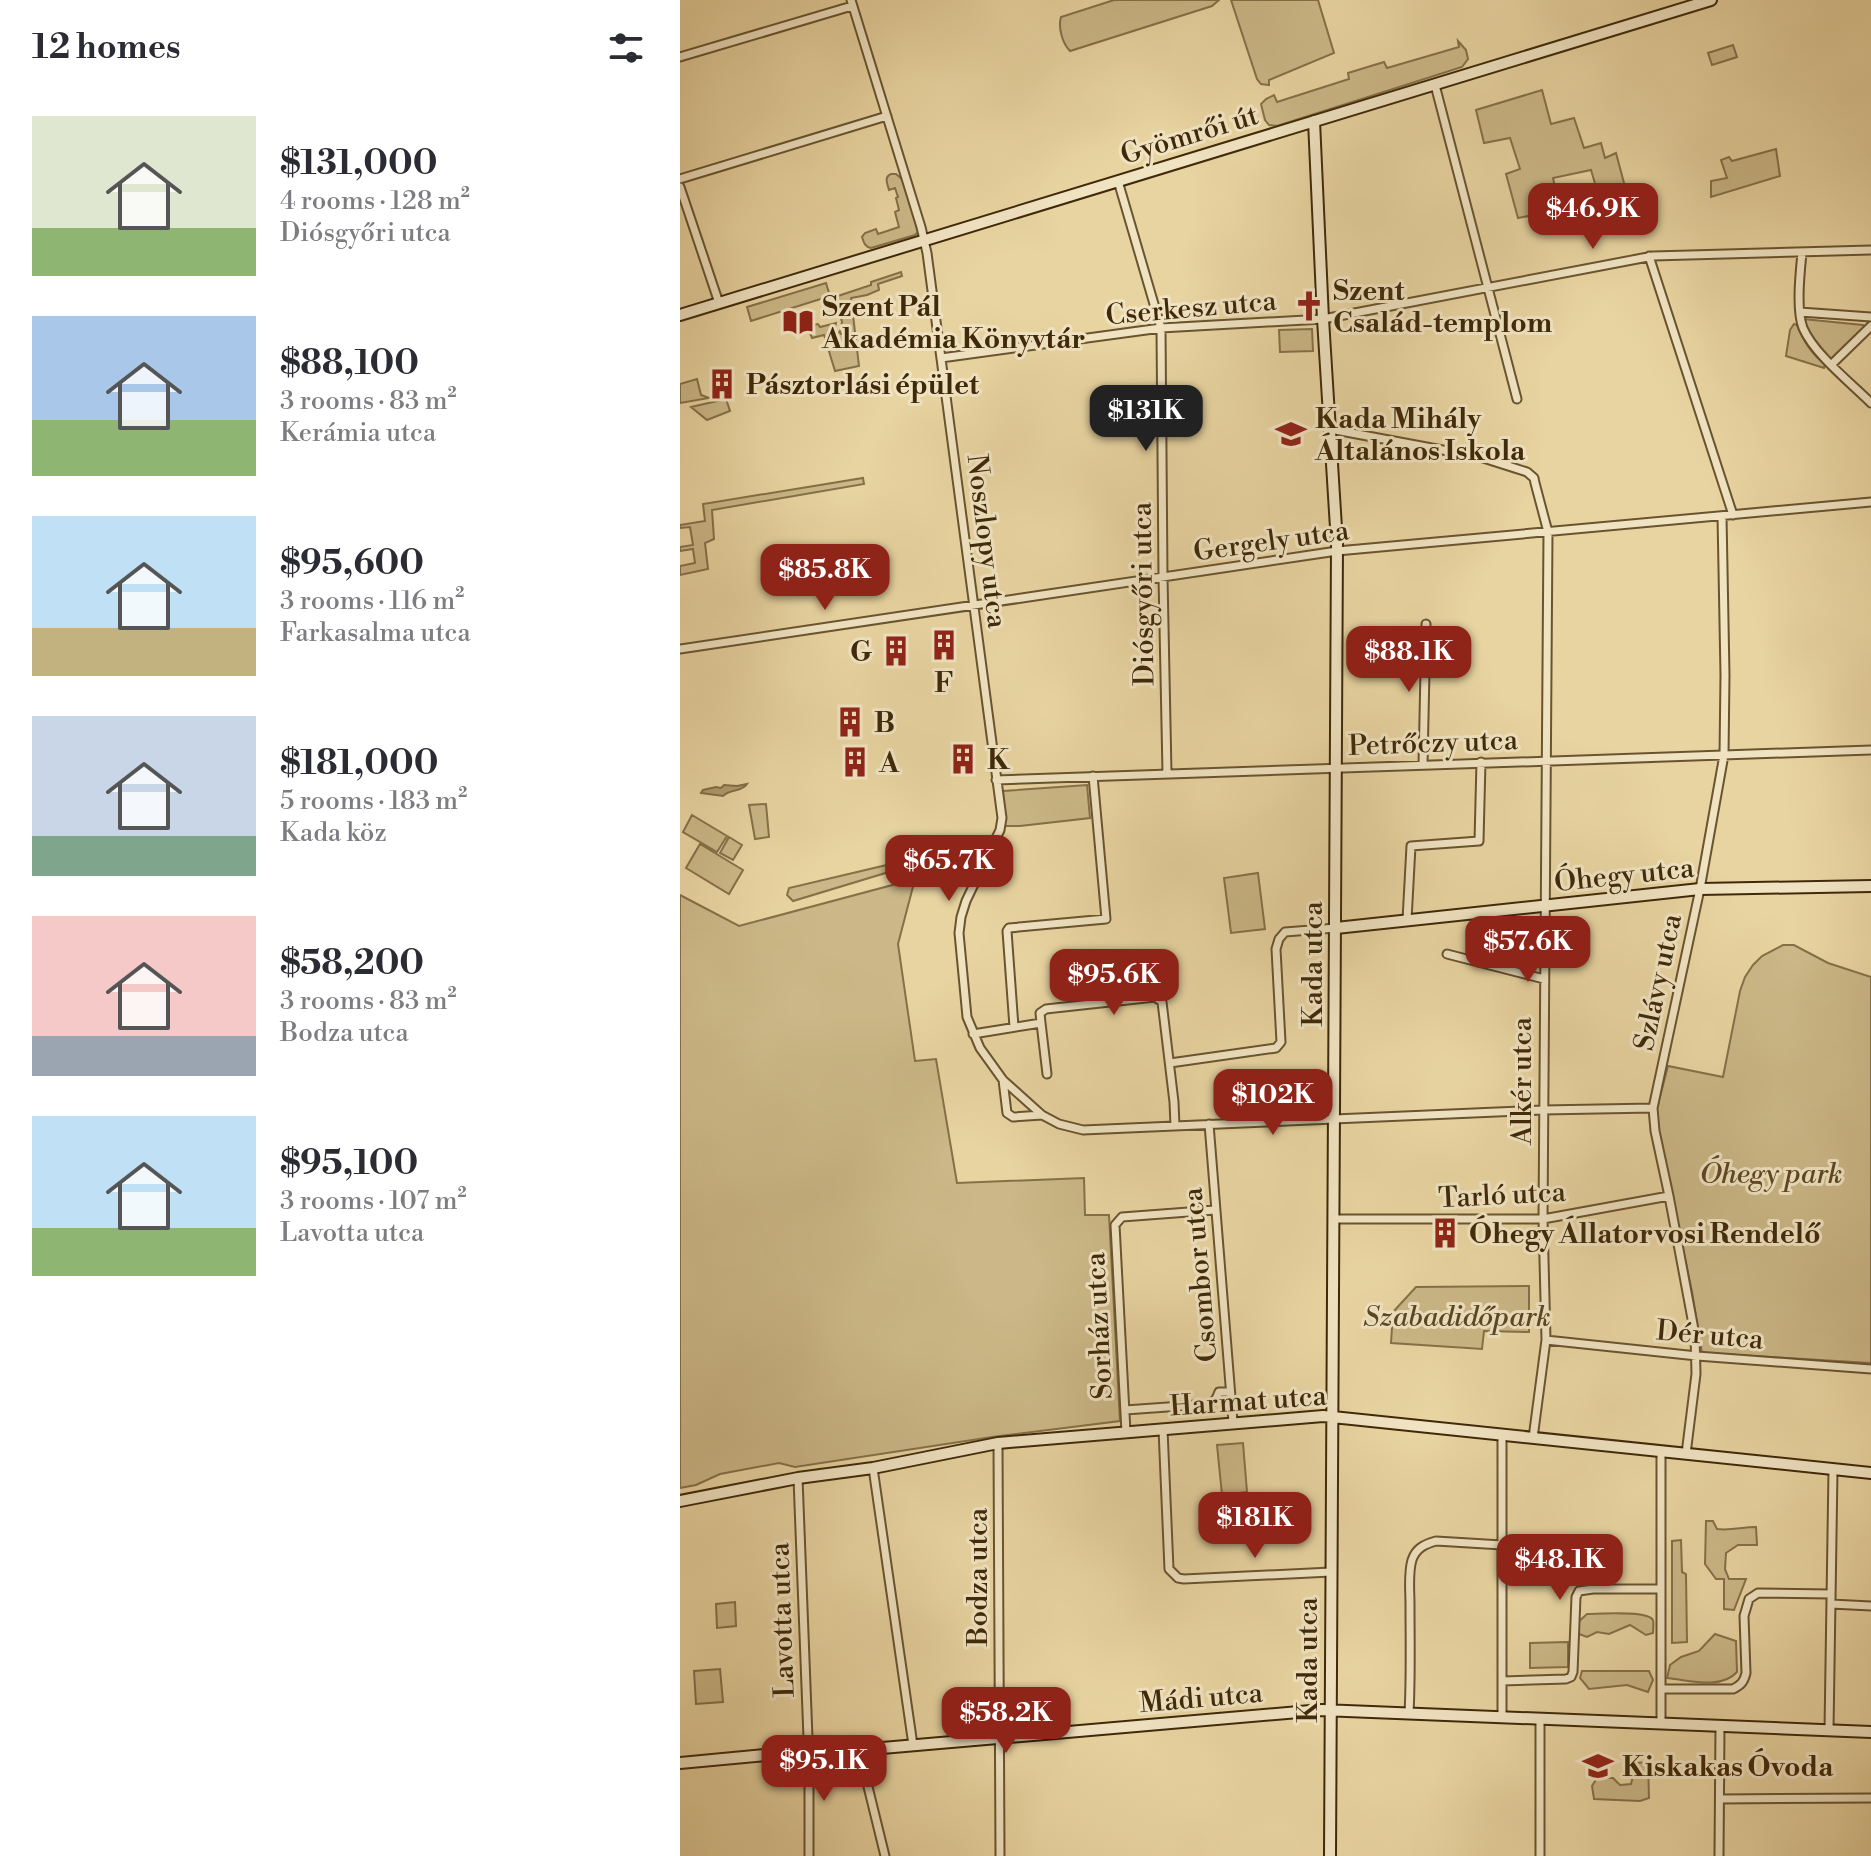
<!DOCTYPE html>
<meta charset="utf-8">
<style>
:root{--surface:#fff;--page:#f7f7f7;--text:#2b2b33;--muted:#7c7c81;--accent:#8f2418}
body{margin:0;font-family:"Libre Bodoni",serif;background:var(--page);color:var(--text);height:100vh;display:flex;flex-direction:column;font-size:30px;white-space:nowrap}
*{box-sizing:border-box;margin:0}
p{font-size:26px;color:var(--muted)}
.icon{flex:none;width:44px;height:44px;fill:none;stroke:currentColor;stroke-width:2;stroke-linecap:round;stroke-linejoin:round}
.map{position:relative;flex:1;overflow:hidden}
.panel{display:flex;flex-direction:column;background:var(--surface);width:680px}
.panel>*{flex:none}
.price{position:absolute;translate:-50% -68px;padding:0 18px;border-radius:16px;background:var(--accent);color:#fff;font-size:26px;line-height:52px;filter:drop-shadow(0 2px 4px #0008)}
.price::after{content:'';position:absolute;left:50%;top:48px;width:24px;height:18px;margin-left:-12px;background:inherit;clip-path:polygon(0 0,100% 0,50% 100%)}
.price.active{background:#222;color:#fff}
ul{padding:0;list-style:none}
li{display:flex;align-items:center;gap:24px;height:200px;padding:0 32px}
li span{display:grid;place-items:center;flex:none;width:224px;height:160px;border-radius:0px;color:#555}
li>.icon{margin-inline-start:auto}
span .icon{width:96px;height:96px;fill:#fffc;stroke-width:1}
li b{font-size:34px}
h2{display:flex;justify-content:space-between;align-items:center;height:96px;padding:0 32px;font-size:34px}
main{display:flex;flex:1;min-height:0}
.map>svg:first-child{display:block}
.green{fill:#cbb787;stroke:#857048;stroke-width:2}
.water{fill:#af9a6d;stroke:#826d45;stroke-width:2}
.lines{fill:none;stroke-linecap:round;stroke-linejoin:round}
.street-casing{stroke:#69542f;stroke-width:11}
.secondary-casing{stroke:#3f2909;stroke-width:14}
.street{stroke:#f0e3c2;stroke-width:7}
.secondary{stroke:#f0e3c2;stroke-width:10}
.labels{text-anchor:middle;stroke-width:6;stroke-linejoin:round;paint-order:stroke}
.street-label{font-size:28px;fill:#3f2909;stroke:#f0e3c2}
.poi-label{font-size:28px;font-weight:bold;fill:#3f2909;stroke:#f0e3c2;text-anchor:start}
.park-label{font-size:28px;font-style:italic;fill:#5b4522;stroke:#f0e3c2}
</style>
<main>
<section class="panel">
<h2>12 homes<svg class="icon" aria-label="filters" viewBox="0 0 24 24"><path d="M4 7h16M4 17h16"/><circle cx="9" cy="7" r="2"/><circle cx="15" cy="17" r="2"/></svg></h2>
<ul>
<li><span style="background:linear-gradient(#dfe7d0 70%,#8fb573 0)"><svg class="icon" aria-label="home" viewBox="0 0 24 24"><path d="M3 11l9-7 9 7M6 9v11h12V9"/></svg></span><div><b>$131,000</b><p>4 rooms · 128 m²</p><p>Diósgyőri utca</p></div></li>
<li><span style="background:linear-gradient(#a9c7e8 65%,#8fb573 0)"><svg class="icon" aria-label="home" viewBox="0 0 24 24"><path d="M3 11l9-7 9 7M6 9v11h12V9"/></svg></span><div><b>$88,100</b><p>3 rooms · 83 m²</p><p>Kerámia utca</p></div></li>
<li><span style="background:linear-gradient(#bfe0f5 70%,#c2b280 0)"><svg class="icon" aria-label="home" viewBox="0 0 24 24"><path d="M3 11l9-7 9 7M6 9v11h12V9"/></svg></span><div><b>$95,600</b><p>3 rooms · 116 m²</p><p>Farkasalma utca</p></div></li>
<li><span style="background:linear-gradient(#c9d6e8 75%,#7fa58c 0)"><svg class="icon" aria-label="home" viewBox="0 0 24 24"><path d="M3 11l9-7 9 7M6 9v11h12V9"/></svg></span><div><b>$181,000</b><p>5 rooms · 183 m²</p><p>Kada köz</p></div></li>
<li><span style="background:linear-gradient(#f6c9c9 75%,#9aa5b1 0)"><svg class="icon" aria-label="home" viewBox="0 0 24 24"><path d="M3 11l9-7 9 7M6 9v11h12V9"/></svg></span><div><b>$58,200</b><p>3 rooms · 83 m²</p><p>Bodza utca</p></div></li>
<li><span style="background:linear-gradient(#bfe0f5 70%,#8fb573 0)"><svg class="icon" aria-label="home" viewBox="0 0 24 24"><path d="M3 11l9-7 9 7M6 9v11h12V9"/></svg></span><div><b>$95,100</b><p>3 rooms · 107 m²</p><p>Lavotta utca</p></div></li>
</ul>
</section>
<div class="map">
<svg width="1191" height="1856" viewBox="0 0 1191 1856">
<rect width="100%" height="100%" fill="#e8d4a1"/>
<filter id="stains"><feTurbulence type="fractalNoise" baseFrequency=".0025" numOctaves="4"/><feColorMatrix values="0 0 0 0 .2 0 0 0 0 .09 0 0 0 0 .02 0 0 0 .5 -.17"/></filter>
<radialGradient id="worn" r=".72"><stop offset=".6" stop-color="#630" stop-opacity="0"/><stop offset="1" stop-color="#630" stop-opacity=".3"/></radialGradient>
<path class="green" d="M434 0H539L532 6 390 51C382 43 378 27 381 17Z
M551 0H638L654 53 589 80V85L581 84 577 79Z
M778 41 786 50 788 59 782 67 597 126 589 125 585 120 581 104 586 99 594 95 597 102 669 79 668 73 704 62 707 68 779 47Z
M1053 45 1057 57 1032 65 1028 53Z
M862 90 871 124 894 118 904 148 921 143 925 158 936 153 948 198 921 204 911 170 873 178 880 210 838 218 826 174 840 169 830 138 804 143 796 110Z
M1096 149 1100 176 1031 197V181L1047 178 1041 160 1049 157 1052 161Z
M211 174H216L223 180 238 232 235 235 191 248C185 247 184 243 182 237L185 233 196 229 198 234 219 227 215 212 219 210 216 198 218 197 215 188 209 190C207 183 204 177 211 174Z
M221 272 222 276 198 284 199 290 187 295 171 298 179 366 155 371 148 348 160 331 161 334H167L169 330 166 326 161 328 162 322 155 297 191 285V282Z
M146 283 150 296 71 321 67 307Z
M1123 319 1183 325 1186 328 1151 362C1140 349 1126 336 1123 319Z
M156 323C155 329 153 338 146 341L144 335 132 338 130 333 134 331 133 325 138 324 140 327Z
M1114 324 1117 325C1124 341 1131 354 1145 364L1144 368 1106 356 1110 330Z
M632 329 633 351 600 352 599 330Z
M17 379 21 395 29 398 0 403V384Z
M46 399 50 411 27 420 11 407Z
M183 478 184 484 32 510 34 539 25 543 28 569 0 575V566L15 563 13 549 0 551V547L13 545 10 527 0 528V525L25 521 23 504Z
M407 785 410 818 340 826H325L323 791Z
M86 804 89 837 75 839 69 805Z
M12 815 47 836 37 852 3 832Z
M49 837 62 845 53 860 40 853Z
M295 840 292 850H251L250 857 237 859 236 852Z
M20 844 63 870 49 894 6 868Z
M230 845 235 847 231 859 222 868 113 901 107 895 109 888 215 863 224 854Z
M578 873 585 929 551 933 544 878Z
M235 879 218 944 235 1061 256 1059 277 1183 404 1178 405 1215H429L440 1421 312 1437 115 1467 99 1463 40 1474 16 1485 0 1488V895L59 926Z
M1103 945H1114L1148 963 1191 977V1363L1022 1353 1012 1292 979 1132 977 1108 988 1066 1043 1077 1060 991 1065 977 1073 965 1082 956Z
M849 1286V1332L804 1331 802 1349 711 1343 713 1312 736 1287Z
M563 1443 567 1492 542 1495 537 1445Z
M1026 1521H1033L1037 1529C1050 1531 1062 1527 1076 1527L1077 1545H1058L1046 1553 1045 1569 1049 1579H1066L1054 1610 1044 1609V1579H1036L1025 1564Z
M1001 1540 1002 1572 1006 1574 1007 1642 992 1643V1541Z
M55 1602 56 1626 37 1628 36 1604Z
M907 1614C919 1614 967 1610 973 1620 974 1623 973 1630 973 1633L966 1635 950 1625 929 1634 917 1632 907 1637 899 1634 897 1623Z
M1035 1634 1056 1641 1057 1672C1041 1690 1009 1680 987 1678L990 1665 1001 1657 1019 1651Z
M888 1642V1667L850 1668V1643Z
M40 1669 43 1702 16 1704 14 1671Z
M902 1671H969L973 1680 968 1692 947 1685 909 1689 900 1678Z
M968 1762 969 1798 960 1801 914 1799 912 1786 917 1778H933L940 1785 951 1784 956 1763Z"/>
<path class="water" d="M67 784C62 792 50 789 43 796L21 793 23 790 36 787 41 788 44 785 57 786Z"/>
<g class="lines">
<g class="street-casing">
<path id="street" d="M171 0 241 227 247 253 322 818 320 830 286 901 281 917 279 933 287 1017 300 1048 323 1080 362 1115 379 1124 403 1130 863 1110 973 1108
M0 57 172 6
M755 85 837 399
M0 179 207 116
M438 181 481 328 483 577 487 773
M0 187 39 303
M1122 253C1120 273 1116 310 1123 328 1134 354 1171 383 1191 403
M969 256 1053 515
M1120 312 1191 317
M261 358 481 328 643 319 973 256 1191 250
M1152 364 1191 326
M650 429 800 457 847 472 854 478 855 483 868 532 863 1219 866 1340 853 1438
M0 649 657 551 1191 502
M743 764 746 624
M316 780 1191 750
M727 920 731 846 799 841 801 762
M767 954 864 979
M361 1023 367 1074
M334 1027 327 931 329 928 426 919 413 776
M293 1034 361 1023 360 1013 366 1009 475 997 482 1002 494 1102 495 1126
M490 1063 596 1048 601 1042 596 949 599 939 605 932 656 928
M323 1080 327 1113 333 1117 362 1115
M529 1124 553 1422
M654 1219H863L989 1196
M866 1340 1017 1356 1191 1369
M445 1410 530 1404 536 1399 539 1392H550
M483 1429 489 1569 498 1578 504 1579 651 1572
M446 1432 435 1225 442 1217 535 1210
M318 1443 320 1856
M981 1451V1723
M1006 1454 1016 1374 1015 1335 989 1196 975 1131 973 1108 1020 889 1044 755 1045 675 1042 516
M193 1468 233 1745
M118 1478 129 1764V1856
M1151 1604 1191 1606
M822 1681 886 1679 891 1677 893 1672 896 1597 899 1591 913 1589H981
M981 1689H1053C1061 1685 1064 1682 1066 1673L1064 1616 1069 1599 1078 1593 1151 1594
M729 1713C731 1677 730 1640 730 1604 730 1591 728 1573 732 1560 736 1548 745 1544 756 1541L822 1545
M822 1717V1434
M860 1718V1856
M1149 1730 1153 1470
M179 1750 205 1856
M1040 1799 1191 1798
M1039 1856 1040 1726"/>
</g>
<g class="secondary-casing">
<path id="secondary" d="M634 121 643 319 657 544 650 1856
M0 315 1031 0
M656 928 1020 889 1191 886
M0 1501 118 1478 193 1468 318 1443 643 1416 1191 1473
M0 1763 128 1751 179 1750 642 1710 1191 1732"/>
</g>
<use href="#street" class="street"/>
<use href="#secondary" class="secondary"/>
</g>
<defs>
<g id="church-bare" transform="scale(2.4)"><path d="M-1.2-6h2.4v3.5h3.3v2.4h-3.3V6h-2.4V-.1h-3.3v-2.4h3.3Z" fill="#8f2418" stroke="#f0e3c2" stroke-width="2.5" paint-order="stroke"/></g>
<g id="library-bare" transform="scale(2.4)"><path d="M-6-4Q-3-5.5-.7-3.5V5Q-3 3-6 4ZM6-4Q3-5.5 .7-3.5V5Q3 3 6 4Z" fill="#8f2418" stroke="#f0e3c2" stroke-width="2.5" paint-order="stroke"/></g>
<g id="building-bare" transform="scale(2.4)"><path d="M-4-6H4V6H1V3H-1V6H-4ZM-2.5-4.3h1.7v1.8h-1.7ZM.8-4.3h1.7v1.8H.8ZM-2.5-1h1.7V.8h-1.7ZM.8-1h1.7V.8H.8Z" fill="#8f2418" stroke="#f0e3c2" stroke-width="2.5" paint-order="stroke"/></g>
<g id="school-bare" transform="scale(2.4)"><path d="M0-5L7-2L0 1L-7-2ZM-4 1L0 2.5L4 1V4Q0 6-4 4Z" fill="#8f2418" stroke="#f0e3c2" stroke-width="2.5" paint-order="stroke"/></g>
</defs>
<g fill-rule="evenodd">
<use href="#church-bare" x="629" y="306"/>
<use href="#library-bare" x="118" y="322"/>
<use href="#building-bare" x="42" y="384"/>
<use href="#school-bare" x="611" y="434"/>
<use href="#building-bare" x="264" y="645"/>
<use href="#building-bare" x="216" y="651"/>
<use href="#building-bare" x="170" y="722"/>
<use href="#building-bare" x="283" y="759"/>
<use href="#building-bare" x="175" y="762"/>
<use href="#building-bare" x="765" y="1233"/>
<use href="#school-bare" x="918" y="1766"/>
</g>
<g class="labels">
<g class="street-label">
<text transform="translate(509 134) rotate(-17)" y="10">Gyömrői út</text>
<text transform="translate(511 307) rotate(-5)" y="10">Cserkesz utca</text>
<text transform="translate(591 540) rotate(-8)" y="10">Gergely utca</text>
<text transform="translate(308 541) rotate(83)" y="10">Noszlopy utca</text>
<text transform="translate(462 594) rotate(-91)" y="10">Diósgyőri utca</text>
<text transform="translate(753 742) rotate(-2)" y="10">Petrőczy utca</text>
<text transform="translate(944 874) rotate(-6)" y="10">Óhegy utca</text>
<text transform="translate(632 964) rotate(-90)" y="10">Kada utca</text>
<text transform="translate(977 982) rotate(-78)" y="10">Szlávy utca</text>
<text transform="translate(841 1081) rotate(-90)" y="10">Alkér utca</text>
<text transform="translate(822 1194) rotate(-3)" y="10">Tarló utca</text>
<text transform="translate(519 1275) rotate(-95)" y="10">Csombor utca</text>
<text transform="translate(418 1326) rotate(-93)" y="10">Sorház utca</text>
<text transform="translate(1030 1334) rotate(5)" y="10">Dér utca</text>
<text transform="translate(568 1400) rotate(-4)" y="10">Harmat utca</text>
<text transform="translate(297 1577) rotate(-90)" y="10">Bodza utca</text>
<text transform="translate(101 1620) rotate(-92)" y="10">Lavotta utca</text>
<text transform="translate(627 1660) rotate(-90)" y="10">Kada utca</text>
<text transform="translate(521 1697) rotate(-5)" y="10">Mádi utca</text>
</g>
<g class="poi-label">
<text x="653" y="300">Szent<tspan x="653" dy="32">Család-templom</tspan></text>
<text x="142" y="316">Szent Pál<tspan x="142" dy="32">Akadémia Könyvtár</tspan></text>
<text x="66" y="394">Pásztorlási épület</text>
<text x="635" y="428">Kada Mihály<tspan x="635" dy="32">Általános Iskola</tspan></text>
<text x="192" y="661" text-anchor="end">G</text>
<text x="264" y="692" text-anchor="middle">F</text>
<text x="194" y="732">B</text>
<text x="307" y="769">K</text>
<text x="199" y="772">A</text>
<text x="789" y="1243">Óhegy Állatorvosi Rendelő</text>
<text x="942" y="1776">Kiskakas Óvoda</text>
</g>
<g class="park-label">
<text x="1091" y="1183">Óhegy park</text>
<text x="777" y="1326">Szabadidőpark</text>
</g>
</g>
<rect width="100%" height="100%" filter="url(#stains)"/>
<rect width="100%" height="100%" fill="url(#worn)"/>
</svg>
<b class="price" style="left:913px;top:251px">$46.9K</b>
<b class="price active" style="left:466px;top:453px">$131K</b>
<b class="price" style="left:145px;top:612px">$85.8K</b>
<b class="price" style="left:729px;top:694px">$88.1K</b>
<b class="price" style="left:269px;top:903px">$65.7K</b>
<b class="price" style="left:848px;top:984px">$57.6K</b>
<b class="price" style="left:434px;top:1017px">$95.6K</b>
<b class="price" style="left:593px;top:1137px">$102K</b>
<b class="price" style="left:575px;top:1560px">$181K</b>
<b class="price" style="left:880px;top:1602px">$48.1K</b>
<b class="price" style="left:326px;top:1755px">$58.2K</b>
<b class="price" style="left:144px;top:1803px">$95.1K</b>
</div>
</main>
